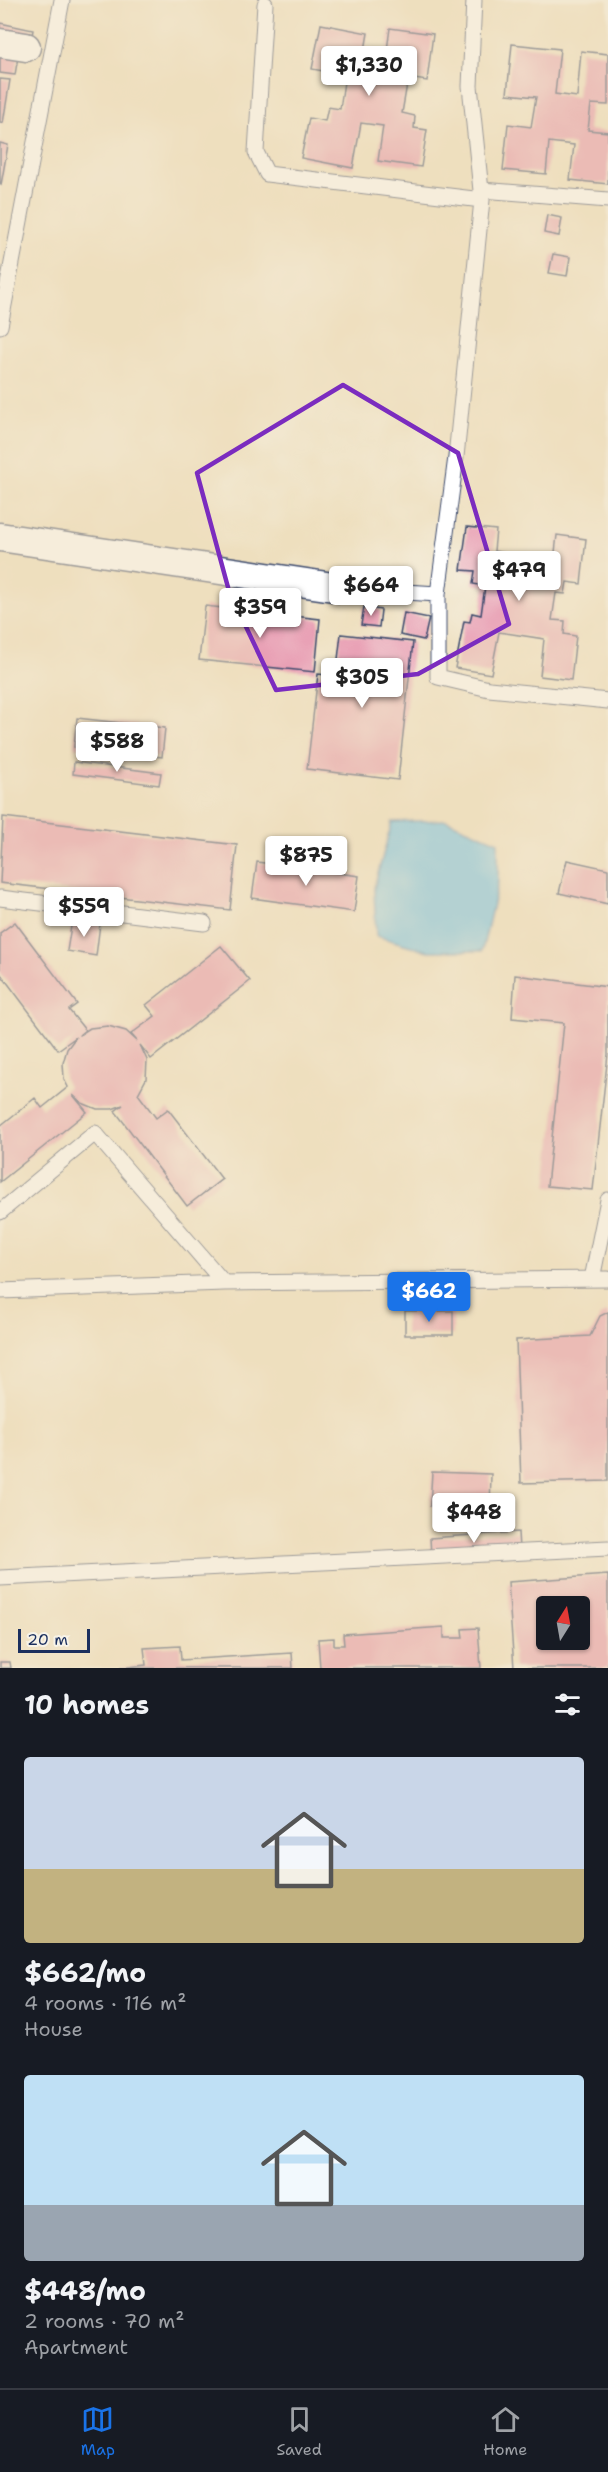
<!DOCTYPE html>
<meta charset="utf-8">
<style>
:root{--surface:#171b24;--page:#20242c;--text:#f1f3f6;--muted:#9ea1a6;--line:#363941;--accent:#1a73e8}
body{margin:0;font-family:"Shantell Sans",sans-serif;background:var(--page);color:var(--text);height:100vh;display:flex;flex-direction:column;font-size:22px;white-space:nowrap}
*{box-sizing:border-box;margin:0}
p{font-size:20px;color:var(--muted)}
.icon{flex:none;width:33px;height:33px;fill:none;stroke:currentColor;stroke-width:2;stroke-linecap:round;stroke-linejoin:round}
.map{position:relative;height:1668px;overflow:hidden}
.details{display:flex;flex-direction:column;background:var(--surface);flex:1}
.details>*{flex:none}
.needle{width:39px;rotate:11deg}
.buttons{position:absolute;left:536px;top:1596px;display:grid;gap:12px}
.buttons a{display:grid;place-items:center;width:54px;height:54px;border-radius:6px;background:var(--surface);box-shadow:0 2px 4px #0004;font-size:30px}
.scale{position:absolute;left:18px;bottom:15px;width:72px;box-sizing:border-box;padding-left:6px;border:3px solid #1b2f5e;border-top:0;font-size:16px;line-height:21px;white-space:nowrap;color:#1b2f5e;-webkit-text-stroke:4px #f7f3e8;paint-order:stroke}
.price{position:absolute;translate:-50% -51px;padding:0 14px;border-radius:6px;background:#fff;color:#222;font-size:20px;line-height:39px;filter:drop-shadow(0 2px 3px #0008)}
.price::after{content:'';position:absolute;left:50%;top:36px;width:18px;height:14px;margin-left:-9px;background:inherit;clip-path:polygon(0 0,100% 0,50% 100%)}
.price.active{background:var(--accent);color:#fff}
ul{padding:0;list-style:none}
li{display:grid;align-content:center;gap:12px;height:318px;padding:0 24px}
li span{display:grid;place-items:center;height:186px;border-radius:6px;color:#555}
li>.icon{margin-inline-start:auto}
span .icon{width:108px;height:108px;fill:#fffc;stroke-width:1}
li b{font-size:26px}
h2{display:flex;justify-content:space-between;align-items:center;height:72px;padding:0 24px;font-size:26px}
.menu{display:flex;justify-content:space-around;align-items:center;height:84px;border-top:2px solid var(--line);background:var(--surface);font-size:16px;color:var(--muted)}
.menu a{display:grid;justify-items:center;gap:3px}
.menu .active{color:var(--accent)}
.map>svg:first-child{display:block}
.water{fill:#6dc2ea;stroke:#4478a4;stroke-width:1.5}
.building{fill:#e690ab;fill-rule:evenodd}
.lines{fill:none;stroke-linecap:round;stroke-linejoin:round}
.lane-casing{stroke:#3b496c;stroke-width:17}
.street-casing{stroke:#3b496c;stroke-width:31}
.lane{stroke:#fff;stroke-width:15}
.street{stroke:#fff;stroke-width:28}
.marked{fill:none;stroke:#7b2cbf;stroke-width:4.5;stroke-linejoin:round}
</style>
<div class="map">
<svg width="608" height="1668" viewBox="0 0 608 1668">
<rect width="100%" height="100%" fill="#f7f3e8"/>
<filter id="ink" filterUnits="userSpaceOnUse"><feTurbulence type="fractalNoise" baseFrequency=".0167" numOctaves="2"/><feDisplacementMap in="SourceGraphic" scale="12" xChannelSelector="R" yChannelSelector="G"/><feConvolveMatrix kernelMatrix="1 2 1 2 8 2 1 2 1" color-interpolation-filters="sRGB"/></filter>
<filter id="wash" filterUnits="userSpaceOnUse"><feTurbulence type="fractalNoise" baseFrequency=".008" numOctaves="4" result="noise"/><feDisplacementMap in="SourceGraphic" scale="24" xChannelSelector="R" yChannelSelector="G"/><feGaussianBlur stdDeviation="1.35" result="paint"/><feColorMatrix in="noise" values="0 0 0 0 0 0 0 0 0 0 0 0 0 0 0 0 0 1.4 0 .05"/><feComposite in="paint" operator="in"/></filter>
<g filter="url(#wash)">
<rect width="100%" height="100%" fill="#eedfbe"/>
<path class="water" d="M446 820 498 842V882L482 951H428L376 936 374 888 392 822Z"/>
<g id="blocks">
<path class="building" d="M0 23 33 30 30 46 0 40Z
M321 24 368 33 362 68 384 72 390 28 433 34 427 81 408 78 402 113 415 116 414 128 427 130 421 167 378 161 383 126 361 123 353 168 301 158 309 118 325 121 328 107 340 109 345 75 312 69Z
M512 44 560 49 555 94 577 97 581 51 608 54V105L591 104 588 130 608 132V184L570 180 574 145 549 142 546 174 503 170 508 124 531 127 536 97 507 94Z
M0 47 19 50 15 75 0 73Z
M0 79 10 80 3 123 0 122Z
M0 143 8 145 1 185 0 184Z
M547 215 562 218 559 236 544 233Z
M553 254 570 257 567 276 549 273Z
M467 527 496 530 494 551 554 561 557 535 586 539 581 584 567 582 565 594 556 593 552 620 565 621 564 634 576 636 571 680 540 676 544 639 499 632 491 674 455 668 464 621 470 622 472 613 481 615 485 586 473 584 475 571 461 570Z
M205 606 320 619 315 672 199 660Z
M364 607 381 610 379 627 361 625Z
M404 613 429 618 424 640 400 635Z
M341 634 413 642 398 780 307 769 318 674 336 676Z
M77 718 165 728 162 757 74 747Z
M74 762 161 773 159 785 73 774Z
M3 817 237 845 230 910 0 883Z
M567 860 608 869V904L559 893Z
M257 862 359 876 354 912 252 898Z
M72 920 100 924 96 956 67 951Z
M15 922 77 1004 69 1010 85 1030 79 1035 90 1028 108 1026 126 1031 137 1041 131 1034 155 1016 146 1005 221 946 250 981 151 1059 140 1045 147 1060 146 1079 138 1094 156 1118 168 1109 222 1179 187 1206 115 1111 123 1105 112 1109H97L82 1103 73 1095 87 1112 0 1182V1126L35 1098 42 1108 68 1087 64 1079 63 1063 67 1049 76 1037 58 1050 0 973V933Z
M515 975 608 987V1054L593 1190 547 1186 564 1023 512 1018Z
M405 1311H453V1335H405Z
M608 1312V1481L521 1483 516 1340 590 1336 600 1316Z
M432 1472 491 1474 490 1509 430 1506Z
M518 1532 519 1549 431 1555 430 1538Z
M608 1575V1668H514L508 1582ZM546 1606H579V1640H546Z
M444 1627V1638H463L462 1629 478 1628 481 1668H320L318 1639 334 1638V1645H344L343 1634Z
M180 1646 181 1660 292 1653 293 1668H119L146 1665 144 1648Z
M0 1662H10L11 1668H0Z"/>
</g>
</g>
<g filter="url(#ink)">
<use href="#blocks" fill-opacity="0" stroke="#3b496c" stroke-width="1.5"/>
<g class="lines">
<g class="lane-casing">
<path id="lane" d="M474 0 470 86 482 200 456 457 438 594V677L489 689 608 701
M265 4 256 152 267 174 482 200
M481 190 608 200
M0 326 62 0
M340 588 438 594
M0 898 204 923
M0 1212 95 1133 224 1283
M592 1279 608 1200
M0 1291 224 1283 608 1279
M0 1578 608 1548"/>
</g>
<g class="street-casing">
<path id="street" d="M0 43 26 47
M0 537 340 588"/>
</g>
<use href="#lane" class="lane"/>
<use href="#street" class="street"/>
</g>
</g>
<path d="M0 0H608V1668H0ZM343 385 458 453 509 624 418 674 276 690 229 591 197 473Z" fill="#eedfbe" fill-opacity=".55" fill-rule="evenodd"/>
<path class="marked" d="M343 385 458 453 509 624 418 674 276 690 229 591 197 473Z"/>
</svg>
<div class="buttons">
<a><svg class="needle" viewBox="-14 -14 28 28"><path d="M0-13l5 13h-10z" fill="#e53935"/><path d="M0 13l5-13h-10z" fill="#9ea1a6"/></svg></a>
</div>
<div class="scale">20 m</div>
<b class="price" style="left:369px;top:97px">$1,330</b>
<b class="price" style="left:519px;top:602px">$479</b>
<b class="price" style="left:371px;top:617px">$664</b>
<b class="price" style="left:260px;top:639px">$359</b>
<b class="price" style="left:362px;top:709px">$305</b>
<b class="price" style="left:117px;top:773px">$588</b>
<b class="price" style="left:306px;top:887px">$875</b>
<b class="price" style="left:84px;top:938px">$559</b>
<b class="price active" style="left:429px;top:1323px">$662</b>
<b class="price" style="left:474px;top:1544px">$448</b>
</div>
<section class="details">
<h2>10 homes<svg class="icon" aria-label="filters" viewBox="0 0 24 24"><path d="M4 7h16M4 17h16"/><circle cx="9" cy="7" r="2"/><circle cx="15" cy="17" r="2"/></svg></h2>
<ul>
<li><span style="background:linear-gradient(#c9d6e8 60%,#c2b280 0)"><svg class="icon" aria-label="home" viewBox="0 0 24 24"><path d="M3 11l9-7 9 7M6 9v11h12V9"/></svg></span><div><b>$662/mo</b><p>4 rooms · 116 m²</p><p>House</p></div></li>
<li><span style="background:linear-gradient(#bfe0f5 70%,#9aa5b1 0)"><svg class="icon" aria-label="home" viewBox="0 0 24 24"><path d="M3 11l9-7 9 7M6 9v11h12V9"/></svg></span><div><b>$448/mo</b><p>2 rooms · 70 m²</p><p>Apartment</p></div></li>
</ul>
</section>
<nav class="menu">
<a class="active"><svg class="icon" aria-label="map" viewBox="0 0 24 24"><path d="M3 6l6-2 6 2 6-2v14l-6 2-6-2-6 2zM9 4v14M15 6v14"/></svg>Map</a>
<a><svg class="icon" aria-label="saved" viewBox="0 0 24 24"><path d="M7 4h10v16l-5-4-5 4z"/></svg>Saved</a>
<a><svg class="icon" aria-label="home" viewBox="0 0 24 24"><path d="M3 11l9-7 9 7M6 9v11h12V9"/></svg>Home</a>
</nav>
